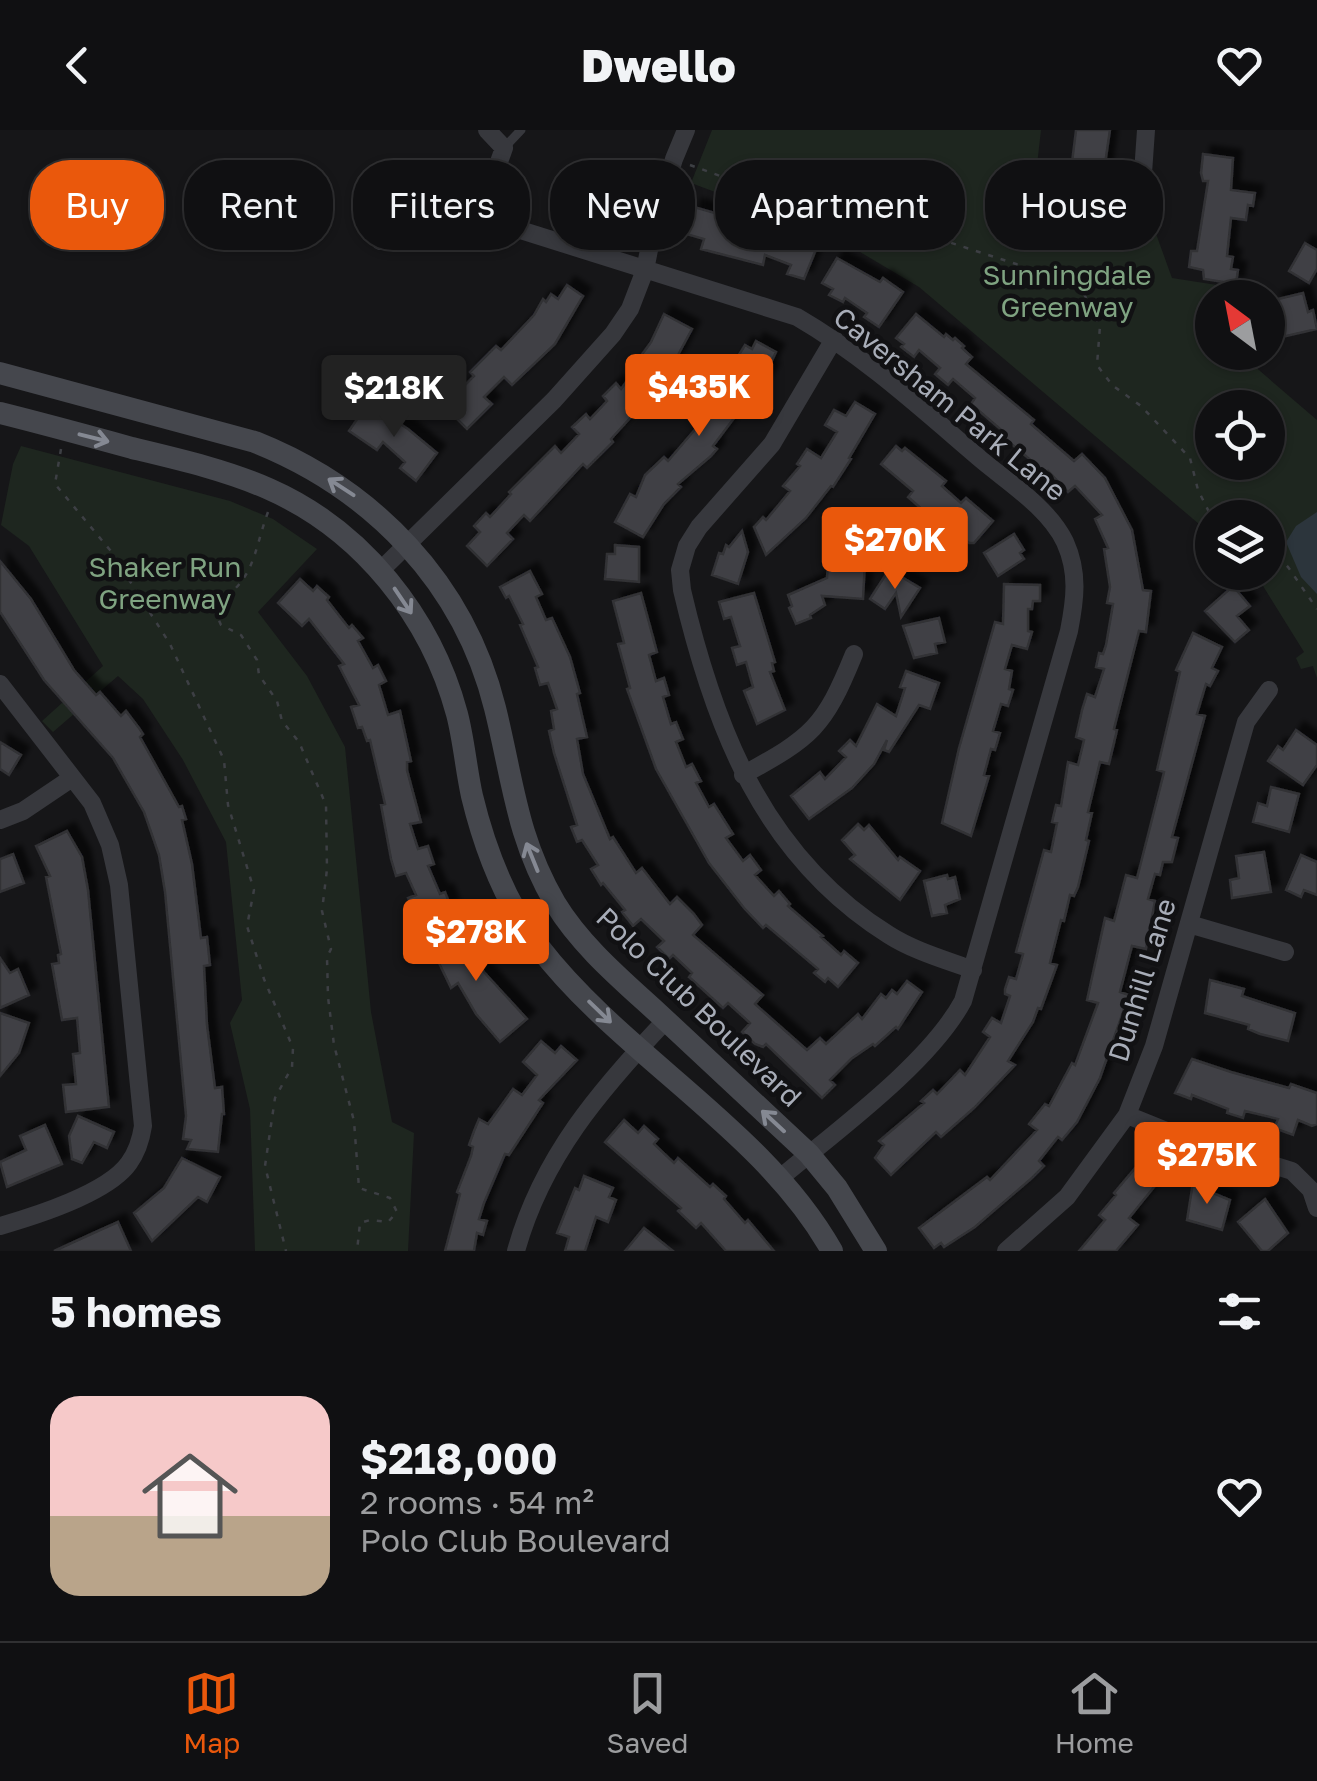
<!DOCTYPE html>
<meta charset="utf-8">
<style>
:root{--surface:#101012;--page:#19191b;--text:#f1f3f6;--muted:#9c9d9f;--line:#303032;--accent:#ea580c}
body{margin:0;font-family:"Golos Text",sans-serif;background:var(--page);color:var(--text);height:100vh;display:flex;flex-direction:column;font-size:38px;white-space:nowrap}
*{box-sizing:border-box;margin:0}
p{font-size:32px;color:var(--muted)}
.icon{flex:none;width:55px;height:55px;fill:none;stroke:currentColor;stroke-width:2;stroke-linecap:round;stroke-linejoin:round}
.map{position:relative;height:1121px;overflow:hidden}
.panel{display:flex;flex-direction:column;background:var(--surface);flex:1}
.panel>*{flex:none}
.banner{position:absolute;left:30px;top:30px;width:1258px;height:90px;display:flex;gap:20px}
.needle{width:65px;rotate:328deg}
.buttons{position:absolute;left:1195px;top:150px;display:grid;gap:20px}
.buttons a{display:grid;place-items:center;width:90px;height:90px;border-radius:50%;background:var(--surface);box-shadow:0 2px 8px #0004,0 0 0 2px var(--line);font-size:50px}
.price{position:absolute;translate:-50% -85px;padding:0 22px;border-radius:10px;background:var(--accent);color:#fff;font-size:32px;line-height:65px;filter:drop-shadow(0 2px 5px #0008)}
.price::after{content:'';position:absolute;left:50%;top:60px;width:30px;height:22px;margin-left:-15px;background:inherit;clip-path:polygon(0 0,100% 0,50% 100%)}
.price.current{background:#222;color:#fff}
ul{padding:0;list-style:none}
li{display:flex;align-items:center;gap:30px;height:250px;padding:0 50px}
li+li{border-top:2px solid var(--line)}
li span{display:grid;place-items:center;flex:none;width:280px;height:200px;border-radius:30px;color:#555}
li>.icon{margin-inline-start:auto}
span .icon{width:120px;height:120px;fill:#fffc;stroke-width:1}
li b{font-size:42px}
h2{display:flex;justify-content:space-between;align-items:center;height:120px;padding:0 50px;font-size:42px}
.tag{padding:0 35px;border-radius:40px;background:var(--surface);box-shadow:0 2px 8px #0004,0 0 0 2px var(--line);font-size:35px;line-height:90px}
.tag.current{background:var(--accent);color:#fff}
header{display:flex;justify-content:space-between;align-items:center;height:130px;padding:0 50px;background:var(--surface);font-size:45px;font-weight:800}
.tabs{display:flex;justify-content:space-around;align-items:center;height:140px;border-top:2px solid var(--line);background:var(--surface);font-size:28px;color:var(--muted)}
.tabs a{display:grid;justify-items:center;gap:5px}
.tabs .current{color:var(--accent)}
.map>svg:first-child{display:block}
.green{fill:#1e261f;fill-rule:evenodd}
.water{fill:#2c353c}
.building{fill:#404145;stroke:#303034;stroke-width:2.5;filter:url(#shadow)}
.lines{fill:none;stroke-linecap:round;stroke-linejoin:round}
.path{stroke:#3d3f44;stroke-width:2.5;stroke-dasharray:5 8;stroke-linecap:butt}
.lane{stroke:#37383d;stroke-width:9}
.street{stroke:#37383d;stroke-width:18}
.secondary{stroke:#45474d;stroke-width:22}
.oneway{stroke:#858993}
.labels{text-anchor:middle;stroke-width:9;stroke-linejoin:round;paint-order:stroke}
.park-label{font-size:28px;fill:#7fa381;stroke:#111113}
.street-label{font-size:28px;fill:#a8adb8;stroke:#111113}
</style>
<header><svg class="icon" aria-label="back" viewBox="0 0 24 24"><path d="M15 5l-7 7 7 7"/></svg>Dwello<svg class="icon" aria-label="heart" viewBox="0 0 24 24"><path d="M12 20l-8-8c-3-5 5-10 8-4 3-6 11-1 8 4z"/></svg></header>
<div class="map">
<svg width="1317" height="1121" viewBox="0 0 1317 1121">
<defs>
<filter id="shadow"><feDropShadow dx="8" dy="-8" stdDeviation="2.5" flood-color="#0009"/></filter>
</defs>
<rect width="100%" height="100%" fill="#161618"/>
<path class="green" d="M712 0H1041L1034 62 1120 74C1126 92 1137 99 1155 101L1172 148 1249 160 1247 167 1212 168V222L1239 223 1317 290V548L1313 536 1301 539 1296 528 1304 522 1255 443 1268 442V388H1212V405L919 157 833 106 691 53ZM1212 278H1268V332H1212Z
M21 316 230 371 273 389 317 419 258 482 307 546 345 617 371 882 392 992 414 1003 408 1121H255L250 979 230 893 242 870 226 712 183 630 143 569 118 546 53 602 42 591 103 536 29 416 1 395 13 334Z"/>
<path class="water" d="M1317 382V464L1301 447 1286 412 1296 396Z"/>
<path class="building" d="M1076 0H1110L1100 68 1068 66V40H1071Z
M1203 24 1233 28 1231 60 1255 63 1253 76 1248 75 1246 90 1231 88 1227 126 1233 127 1231 139 1238 140 1236 154 1204 149 1203 140 1189 137 1191 121H1197L1208 51H1203L1201 43Z
M595 53 620 60 618 68 626 70 620 91 585 85Z
M694 77 729 87 727 92 781 107 782 103 817 117 804 149 787 144 791 135 765 125 763 135 701 119 704 109 686 104Z
M1305 113 1317 120V139L1309 153 1289 141Z
M837 128 880 152 883 148 903 162 879 197 864 187 867 183 845 168 843 172 829 165 833 159 822 153Z
M567 155 583 166 555 214 512 255 504 247 484 267 492 274 467 299 444 276 474 246 470 242 496 216 501 220 534 185 543 169 546 172 551 164 558 169Z
M1303 163 1308 182 1313 180 1317 199 1282 207 1274 170Z
M664 184 692 199 664 251 611 309 613 312 587 338 583 334 530 391 524 385 507 403 513 409 487 436 467 416 480 402 474 396 486 383 490 387 511 364 509 362 555 316 561 323 579 304 572 297 586 284 590 289 607 271 603 266 616 253 621 259 638 236 635 234 651 212Z
M916 184 944 207 946 204 953 210 955 208 964 216 962 218 972 227 966 234 1034 290 1031 294 1074 331 1082 324 1105 348 1132 400 1143 460 1151 461 1146 502 1139 501 1114 599 1117 600 1109 634 1100 632 1088 682 1092 683 1086 710 1089 711 1078 757 1074 766 1070 765 1064 791 1061 790 1050 833 1057 835 1041 879 1038 878 1033 892 1008 931 1015 935 974 978 941 1007 936 1002 891 1045 875 1028 884 1015 879 1011 924 973 921 971 933 960 937 964 960 940 965 945 990 907 983 902 992 888 1001 893 1010 866 1005 864V859L1009 847 1016 849 1023 824 1016 822 1044 720 1051 722 1057 693 1052 692 1056 675 1061 676 1068 632 1078 635 1084 610 1076 607 1082 580 1087 564 1095 567 1104 539 1096 537 1099 523 1103 524 1106 515 1113 474 1107 473 1110 457 1104 419 1108 418 1095 389 1102 385 1075 356 1068 362 1048 341 1046 343 1003 307 1006 304 971 274 975 268 953 249 948 255 935 244 940 238 919 220 914 227 901 217 904 214 896 208Z
M756 211 776 222 768 239 771 241 743 286 738 283 713 316 717 319 711 326 678 354 681 357 664 374 643 407 615 392 630 364 636 367 645 345 664 327 668 331 709 283 705 280 745 215 752 219Z
M855 272 875 284 849 328 851 329 833 357 831 356 806 388 766 425 754 397 763 387 766 390 790 361 783 356 800 336 797 334 807 319 821 328 837 302 825 295 834 280 846 286Z
M368 273 408 299 437 323 416 351 400 338 405 332 383 312 377 320 349 301Z
M896 316 902 321 905 318 946 351 942 356 961 373 966 368 993 391 974 413H969L938 386 930 396 920 388 925 382 908 367 913 361 881 334Z
M742 401 748 422 738 454 712 445 719 423 723 424 726 415 729 417Z
M1014 404 1024 420 1020 423 1024 429 998 446 984 423Z
M615 415 639 417V452L605 449 607 424H615Z
M828 430 865 432 863 469 822 466 825 475 810 485 811 488 796 494 789 478 792 476 788 465 827 448Z
M0 431 31 469 74 540 96 565 100 562 121 586 126 581 139 598 143 604 140 607 179 677 182 676 186 689 182 690 192 734 201 808 207 807 210 835 204 836 207 895 215 958 222 957 224 984H222L218 1022 187 1019 191 1010 183 1009 186 986 165 762 159 725 144 682 113 628 44 550 0 482Z
M890 440 920 458 901 487 896 463 885 479 870 469 888 441 891 443Z
M530 441 542 464 536 467 546 490 552 488 570 527 580 563 577 564 587 607 577 609 583 644 610 709 613 707 636 743 642 738 670 774 677 767 694 784 702 795 693 805 763 865 755 874 807 920 820 908 826 914 858 884 862 889 881 864 886 868 892 860 897 864 907 851 922 862 898 899 896 897 875 916 873 914 851 929 830 950 835 955 822 968 766 914 763 917 755 914 742 902 750 893 728 873 723 878 689 847 692 843 673 825 669 829 657 817 664 811 641 789 633 796 622 782 625 780 603 753 601 755 591 739 598 735 582 710 577 712 571 697 577 695 554 623 549 601 554 599 551 581 557 579 548 553 540 555 535 538 538 537 520 495 523 494 509 466 506 468 500 457Z
M300 449 313 461 317 456 329 467 327 470 341 488 349 498 352 495 363 508 358 511 373 538 378 535 386 551 379 555 388 585 400 581 411 631 407 632V640L421 692 410 694 418 719 428 716 434 734 428 736 440 764 445 762 451 777 418 791 408 768 416 765 406 743 396 746 391 729 381 675 385 674 370 610 367 611 362 597 358 598 351 577 359 575 339 536 344 534 309 489 302 496 278 473Z
M1004 454 1040 455V471H1033L1032 479H1028V501L1032 502 1027 519 1012 515 1005 539 1012 541 1009 559 1013 560 1008 576 1001 574 993 601 1000 603 995 620 991 619 984 645 989 646 971 706 942 693 959 618 995 492 1003 494Z
M1233 456 1250 476 1237 486 1249 500 1235 512 1205 481Z
M641 463 657 522 649 525 656 551 664 548 669 565 663 567 671 594 676 592 683 609 676 612 686 637 692 634 701 651 696 653 709 677 714 674 733 704 726 708 743 731 750 725 761 740 755 745 774 766 779 761 790 774 788 776 823 806 821 807 841 825 844 821 858 833 838 857 828 848 825 852 814 843 818 839 766 795 763 798 744 778 709 733 656 639 627 559 630 558 618 514 624 513 613 471Z
M754 463 775 532 772 533 774 541 770 542 785 580 757 594 744 561 753 557 746 532 737 535 732 518 740 516 731 487 724 489 719 472Z
M939 488 945 512 935 514 937 523 914 528 903 496Z
M1193 503 1222 517 1212 538 1218 541 1210 556 1206 554 1197 584 1205 586 1172 707 1178 708 1172 732H1163L1160 745 1155 744 1148 769 1155 771 1146 819 1132 816 1120 862 1129 865 1100 948 1077 992 1062 1010 1058 1007 1039 1031 1044 1036 1032 1048 975 1097 944 1117 941 1113 934 1118 919 1098 987 1047 990 1050 1037 1000 1029 994 1045 974 1049 976 1072 933 1075 935 1098 873 1087 870 1105 788 1114 791 1126 745 1137 748 1164 642 1157 640 1180 542 1176 540Z
M906 541 939 553 930 579 919 575 889 622 884 620 887 610 874 634 852 658 809 689 791 666 820 642 825 649 846 627 839 621 850 610 856 616 877 574 896 586 905 558 900 557Z
M1296 600 1317 615V635L1303 655 1268 631 1278 616 1283 620Z
M0 612 21 625 9 645 0 639Z
M1271 657 1299 664 1289 702 1253 692 1258 673 1267 676Z
M858 694 864 700 869 695 898 730 900 727 920 741 900 770 850 729 855 725 842 710Z
M67 701 82 727 88 760 109 977 66 982 63 955 76 954 73 924 80 923 77 888 62 890 52 834 59 833 58 825 61 824 46 747 50 746 36 716Z
M1264 722 1271 762 1232 768 1230 750 1239 748 1236 726Z
M13 724 24 753 0 762V729Z
M1301 725 1317 732V765L1304 760 1301 767 1286 760Z
M947 745 948 749 955 747 960 769 945 775 947 783 932 786 924 751Z
M455 797 459 805 464 802 472 817 468 819 484 842 527 889 500 912 476 884 458 853 451 858 429 812Z
M0 828 10 843 18 839 29 865 0 878Z
M1210 850 1244 859 1242 866 1295 883 1288 911 1260 904 1248 899 1249 895 1205 883Z
M0 883 29 893 19 923 0 946Z
M541 911 555 923 561 916 577 930 539 970 543 973 509 1025 505 1024 484 1073 479 1089 487 1091 483 1105 477 1103 474 1121H445L460 1064 457 1062 471 1026 473 1017 469 1015 474 1001 479 989 488 994 513 959 522 965 537 945 523 932Z
M1192 929 1231 942 1289 958 1291 954 1317 963V994L1312 996 1298 990 1293 1005 1274 998 1278 989 1245 981 1243 988 1227 983 1228 979 1192 965 1191 969 1175 963Z
M78 986 114 1002 107 1018 94 1012 82 1033 72 1029 69 1006Z
M624 990 638 1003 644 996 658 1009 654 1014 674 1033 678 1028 710 1057 713 1054 726 1066 724 1069 745 1093 748 1090 774 1121H726L701 1093 696 1098 678 1081 681 1078 605 1012Z
M45 995 62 1034 7 1057 0 1032 26 1020 20 1006Z
M182 1028 220 1047 207 1072 198 1067 152 1111 134 1083 164 1058Z
M1142 1030 1163 1046 1129 1088 1138 1095 1116 1121H1079L1105 1090 1099 1085 1116 1065 1114 1063Z
M584 1046 613 1058 609 1067 616 1070 608 1092 596 1087 585 1121H565L569 1107 557 1103 575 1058 579 1060Z
M1193 1052 1209 1057 1208 1061 1230 1070 1222 1100 1187 1090Z
M1265 1069 1288 1103 1268 1121H1262L1238 1092Z
M118 1092 131 1121H54L100 1100Z
M644 1098 673 1121H625Z"/>
<g class="lines">
<path class="path" d="M690 35 814 80 930 106 1065 150 1084 164 1100 196 1097 235 1112 255 1141 276 1190 328 1198 360 1212 388
M61 319 55 354 110 420 170 514 224 630 228 675 254 760 247 796 264 849 293 918 292 937 275 968 265 1036 286 1121
M268 382C253 423 255 453 212 475L221 495 241 505 257 530 259 545 277 571 282 591 299 612 326 675 327 739 322 781 331 819 327 827 328 867 334 915 354 991 359 1058 390 1068 397 1082 388 1092 370 1090 360 1093 357 1121
M1268 418 1288 437 1317 479"/>
<path class="lane" d="M504 18 521 0"/>
<path class="street" d="M1146 0 1143 43 1154 70
M479 87 504 18 487 0
M380 111C411 92 444 89 479 87L797 187C866 227 924 281 984 332 1012 355 1049 379 1065 412 1079 443 1075 470 1069 501L963 871C929 934 835 1002 779 1049
M834 209 772 314 699 397 687 416 680 440 682 460C714 597 763 726 889 805 914 821 946 830 973 840
M380 441 554 270 613 204 630 179 645 140 654 95 674 29 686 0
M0 554 92 673 110 715 119 755 143 996C141 1009 137 1022 129 1033 108 1063 35 1086 0 1096
M743 645C812 607 824 598 854 524
M0 690 23 681 72 648
M1189 794 1285 822
M1127 985 1179 1006 1292 1041 1311 1060 1317 1078
M516 1121C542 1027 600 960 666 890
M1006 1121 1067 1067 1127 985 1154 916 1246 592 1269 560"/>
<path class="secondary" d="M0 243 255 312C373 359 464 453 495 578 513 650 516 706 555 773 581 816 622 850 659 884 709 931 759 977 809 1024L837 1058 876 1121
M0 283C44 294 88 306 132 318 178 329 226 340 269 359 362 400 431 487 457 584 464 611 466 639 472 666 485 720 505 772 539 817 623 926 764 1000 832 1121"/>
</g>
<defs><path id="oneway-shaft" d="M-6 0H5M1.5-3L5.5 0L1.5 3" fill="none" stroke-width="1.6" stroke-linecap="round" stroke-linejoin="round" transform="scale(2.5)"/></defs>
<g class="oneway">
<use href="#oneway-shaft" transform="translate(94 308) rotate(14)"/>
<use href="#oneway-shaft" transform="translate(341 357) rotate(-147)"/>
<use href="#oneway-shaft" transform="translate(403 471) rotate(56)"/>
<use href="#oneway-shaft" transform="translate(532 727) rotate(-112)"/>
<use href="#oneway-shaft" transform="translate(600 882) rotate(44)"/>
<use href="#oneway-shaft" transform="translate(773 991) rotate(-137)"/>
</g>
<g class="labels">
<g class="park-label">
<text x="1067" y="155">Sunningdale<tspan x="1067" dy="32">Greenway</tspan></text>
<text x="165" y="447">Shaker Run<tspan x="165" dy="32">Greenway</tspan></text>
</g>
<g class="street-label">
<text transform="translate(950 274) rotate(39)" y="10">Caversham Park Lane</text>
<text transform="translate(1142 850) rotate(-73)" y="10">Dunhill Lane</text>
<text transform="translate(699 877) rotate(44)" y="10">Polo Club Boulevard</text>
</g>
</g>
</svg>
<div class="buttons">
<a><svg class="needle" viewBox="-14 -14 28 28"><path d="M0-13l5 13h-10z" fill="#e53935"/><path d="M0 13l5-13h-10z" fill="#9c9d9f"/></svg></a>
<a><svg class="icon" aria-label="locate" viewBox="0 0 24 24"><circle cx="12" cy="12" r="6"/><path d="M12 2v4M12 18v4M2 12h4M18 12h4"/></svg></a>
<a><svg class="icon" aria-label="layers" viewBox="0 0 24 24"><path d="M12 4l9 5-9 5-9-5zM3 14l9 5 9-5"/></svg></a>
</div>
<b class="price" style="left:699px;top:309px">$435K</b>
<b class="price current" style="left:394px;top:310px">$218K</b>
<b class="price" style="left:895px;top:462px">$270K</b>
<b class="price" style="left:476px;top:854px">$278K</b>
<b class="price" style="left:1207px;top:1077px">$275K</b>
<div class="banner">
<a class="tag current">Buy</a>
<a class="tag">Rent</a>
<a class="tag">Filters</a>
<a class="tag">New</a>
<a class="tag">Apartment</a>
<a class="tag">House</a>
</div>
</div>
<section class="panel">
<h2>5 homes<svg class="icon" aria-label="filters" viewBox="0 0 24 24"><path d="M4 7h16M4 17h16"/><circle cx="9" cy="7" r="2"/><circle cx="15" cy="17" r="2"/></svg></h2>
<ul>
<li><span style="background:linear-gradient(#f6c9c9 60%,#b9a48a 0)"><svg class="icon" aria-label="home" viewBox="0 0 24 24"><path d="M3 11l9-7 9 7M6 9v11h12V9"/></svg></span><div><b>$218,000</b><p>2 rooms · 54 m²</p><p>Polo Club Boulevard</p></div><svg class="icon" aria-label="heart" viewBox="0 0 24 24"><path d="M12 20l-8-8c-3-5 5-10 8-4 3-6 11-1 8 4z"/></svg></li>
</ul>
</section>
<nav class="tabs">
<a class="current"><svg class="icon" aria-label="map" viewBox="0 0 24 24"><path d="M3 6l6-2 6 2 6-2v14l-6 2-6-2-6 2zM9 4v14M15 6v14"/></svg>Map</a>
<a><svg class="icon" aria-label="saved" viewBox="0 0 24 24"><path d="M7 4h10v16l-5-4-5 4z"/></svg>Saved</a>
<a><svg class="icon" aria-label="home" viewBox="0 0 24 24"><path d="M3 11l9-7 9 7M6 9v11h12V9"/></svg>Home</a>
</nav>
